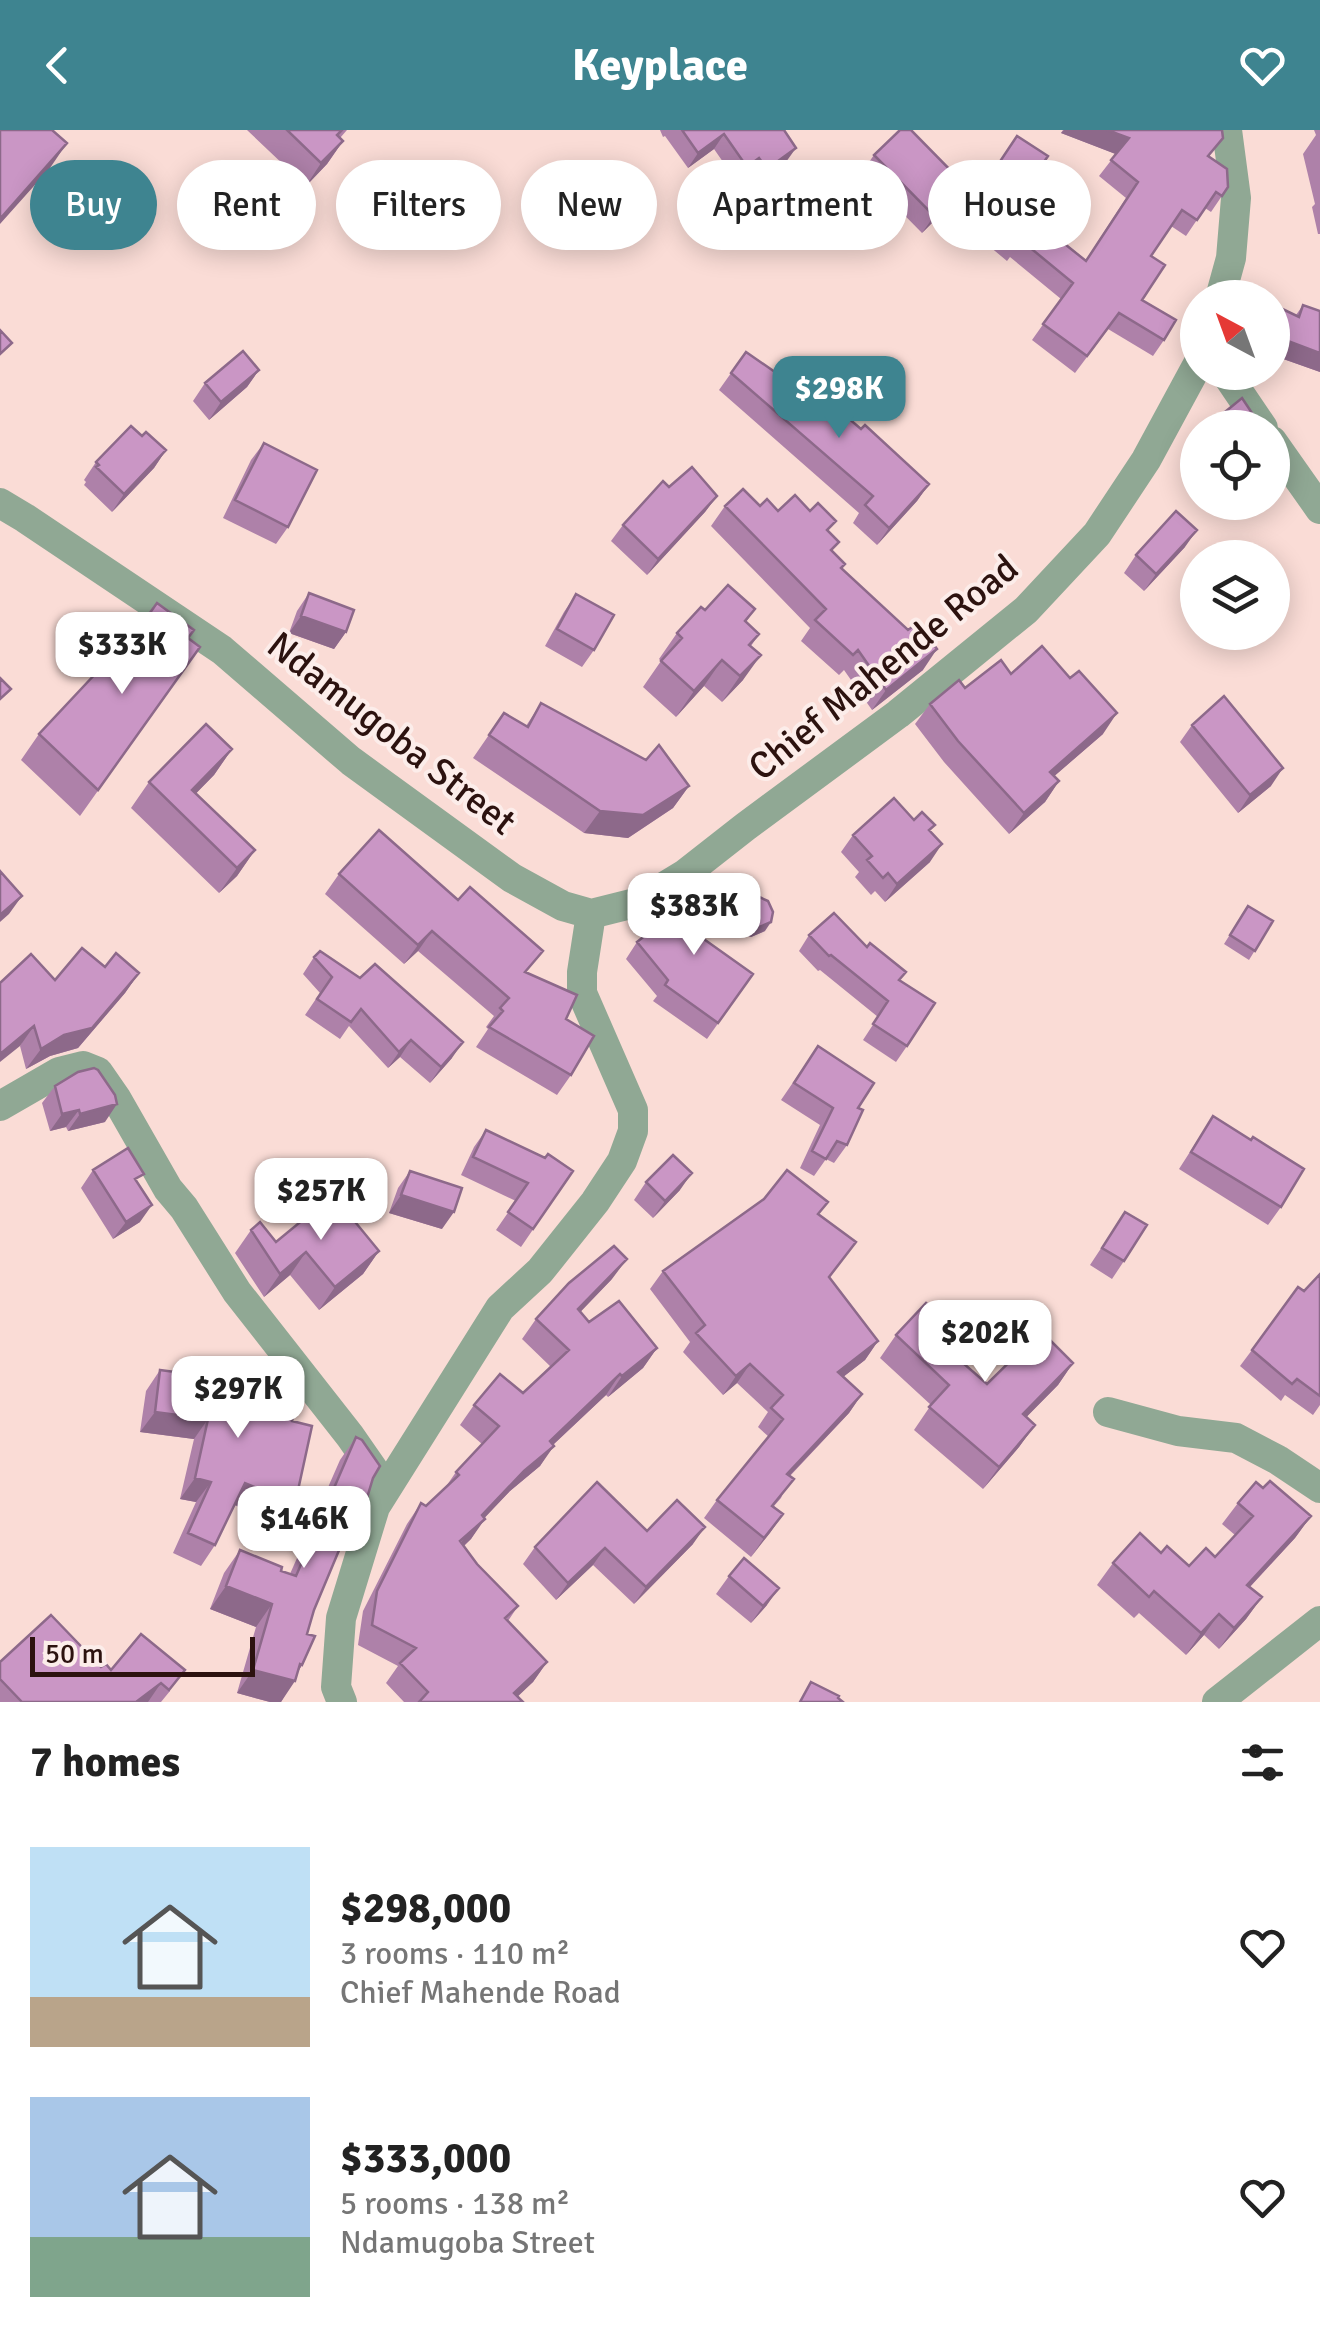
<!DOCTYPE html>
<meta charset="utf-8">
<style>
:root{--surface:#fff;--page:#f6f6f6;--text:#222;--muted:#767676;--accent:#3e8490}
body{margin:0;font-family:Signika,sans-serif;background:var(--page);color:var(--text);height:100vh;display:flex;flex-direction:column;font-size:38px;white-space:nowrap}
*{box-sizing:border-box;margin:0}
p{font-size:32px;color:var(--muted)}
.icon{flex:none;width:55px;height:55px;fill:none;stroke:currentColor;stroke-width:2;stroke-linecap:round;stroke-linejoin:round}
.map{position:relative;height:1572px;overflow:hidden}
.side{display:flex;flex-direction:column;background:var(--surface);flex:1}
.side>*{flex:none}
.banner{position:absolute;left:30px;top:30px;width:1260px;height:90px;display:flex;gap:20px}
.needle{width:65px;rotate:319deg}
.controls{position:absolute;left:1180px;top:150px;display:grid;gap:20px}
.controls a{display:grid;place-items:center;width:110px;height:110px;border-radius:50%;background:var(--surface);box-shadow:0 5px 25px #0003;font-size:50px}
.scale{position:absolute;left:30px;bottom:25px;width:225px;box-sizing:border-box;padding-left:10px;border:5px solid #2c120f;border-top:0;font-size:28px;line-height:35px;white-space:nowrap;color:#2c120f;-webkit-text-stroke:8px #fcedea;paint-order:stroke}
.price{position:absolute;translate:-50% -85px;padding:0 22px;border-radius:20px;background:#fff;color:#222;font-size:32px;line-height:65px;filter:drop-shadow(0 2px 5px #0008)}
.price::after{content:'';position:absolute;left:50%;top:60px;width:30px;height:22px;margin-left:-15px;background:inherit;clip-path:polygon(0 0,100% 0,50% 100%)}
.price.selected{background:var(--accent);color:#fff}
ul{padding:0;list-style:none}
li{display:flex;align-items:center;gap:30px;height:250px;padding:0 30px}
li span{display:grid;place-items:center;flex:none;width:280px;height:200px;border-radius:0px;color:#555}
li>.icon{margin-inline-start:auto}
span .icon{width:120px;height:120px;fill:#fffc;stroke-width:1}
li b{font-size:42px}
h2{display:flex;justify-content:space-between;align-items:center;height:120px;padding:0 30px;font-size:42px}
.tag{padding:0 35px;border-radius:45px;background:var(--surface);box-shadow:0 5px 25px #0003;font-size:35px;line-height:90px}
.tag.selected{background:var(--accent);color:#fff}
header{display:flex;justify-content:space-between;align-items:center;height:130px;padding:0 30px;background:var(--accent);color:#fff;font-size:45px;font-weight:800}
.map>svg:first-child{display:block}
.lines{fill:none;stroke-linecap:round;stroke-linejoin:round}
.minor{stroke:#90a894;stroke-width:30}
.wall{fill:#ae81a9}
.shaded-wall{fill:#8d698a}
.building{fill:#ca96c5;stroke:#8d698a;stroke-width:2.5}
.labels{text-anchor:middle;stroke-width:8;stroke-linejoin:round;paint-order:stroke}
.street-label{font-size:38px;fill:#2c120f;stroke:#fcedea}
</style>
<header><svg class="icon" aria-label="back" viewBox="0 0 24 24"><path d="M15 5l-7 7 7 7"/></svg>Keyplace<svg class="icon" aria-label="heart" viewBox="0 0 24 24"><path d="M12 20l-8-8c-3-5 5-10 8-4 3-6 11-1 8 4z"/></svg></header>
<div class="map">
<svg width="1320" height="1572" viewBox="0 0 1320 1572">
<rect width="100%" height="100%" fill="#fadcd6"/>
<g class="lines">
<path class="minor" d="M1220 168 1231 128 1236 68 1227 0
M1225 242 1263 298
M1272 311 1320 379
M0 373 25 388 222 520 351 631 512 748 563 776 591 784 639 772 685 744 745 697 898 584 1026 480 1097 404 1146 330 1198 234
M0 976 59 942 83 936 98 942 116 968 168 1059 184 1078 237 1162 350 1306 375 1342
M1108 1282 1178 1301 1236 1308 1278 1330 1320 1358
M342 1572 336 1557 341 1488 375 1377 500 1178 540 1141 595 1072 622 1031 633 1001V980L582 863V842L591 784
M1217 1572 1320 1491"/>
</g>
<path class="wall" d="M247 0H347L340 8 343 11 327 34 306 56Z
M660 0H784L786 32 757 53 749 43 737 52 714 19 688 38 665 6 663 7Z
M1063 0H1222L1209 26 1228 57 1211 82 1205 78 1186 106 1171 96 1151 126 1142 170 1164 210 1153 226 1108 199 1075 243 1032 210 1061 169 1010 127 1007 131 959 91 1017 6 1015 74 1086 130 1126 68 1099 46 1116 24 1061 3Z
M1314 0H1320V104H1318L1312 77 1315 74 1303 24 1316 5Z
M874 25 965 55 953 72 922 103 862 42Z
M1272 174 1296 185 1303 175 1320 242 1272 225Z
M746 222 837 285 861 299 929 354 917 371 877 415 853 393 859 383 719 260Z
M259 240 247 257 209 290 193 271 205 253Z
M1225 282 1262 298H1214Z
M142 306 166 320 154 338 112 382 84 355 86 352 84 350 96 332Z
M264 313 288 397 276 414 223 388 251 330Z
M1198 323V356L1184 342Z
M669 357 717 366 705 382 647 445 611 411 623 395Z
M725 376H760L778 381 829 402 832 421 842 439 923 540 872 580 844 540 839 545 801 511 810 498 711 396Z
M1185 417 1144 461 1124 443 1136 425Z
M309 463 346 502 334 519 289 503 297 481Z
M576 464 594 520 582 537 545 516 564 482Z
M755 479 746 492 759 504 751 516 743 550 722 572 704 556 676 587 643 557 661 531 659 529 677 503 705 480Z
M188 508 200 517 80 686 21 630 39 604Z
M1011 544 1103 604 1054 646 1059 651 1045 672 1009 704 944 632 915 594 930 574 965 558Z
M541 573 689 656 673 678 628 708 584 703 473 628 504 583 526 596Z
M1192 595 1271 656 1238 683 1180 612Z
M232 619 214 645 196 663 255 720 237 746 219 763 131 678 149 652Z
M914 690 935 695 930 701V732L885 772 875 761 871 765 855 747 859 742 841 722 853 705Z
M339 744 528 843 566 889 571 945 557 965 476 917 488 899 486 897 494 886 418 821 404 834 325 764Z
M746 771 765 801 751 807 739 802 732 790Z
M711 774 699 790 689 799 753 844 707 909 653 871 657 866 626 829 637 812 655 798 650 791 662 775Z
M1248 776 1273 791 1249 830 1224 814Z
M809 805 900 850 907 916 896 932 863 910 878 887 820 840 818 841 799 821Z
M314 827 452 928 430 953 400 927 388 938 349 896 340 909 305 885 320 863 303 844Z
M105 837 139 843 125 863 78 918 50 926 26 939 20 916 55 850Z
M818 916 858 978 847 1015 834 1033 826 1029 814 1046 800 1038 820 995 781 970Z
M55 956 105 992 68 1001 66 997 50 1001 42 973Z
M1213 986 1281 1077 1268 1095 1179 1039Z
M486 1000 573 1041 521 1117 496 1100 516 1071 461 1045 474 1017Z
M93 1040 138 1052 140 1092 113 1109 81 1058Z
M410 1041 442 1099 389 1083 398 1058Z
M646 1052 680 1060 653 1088 634 1070Z
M1125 1082 1124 1131 1112 1149 1090 1135Z
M819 1084 829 1147 878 1211 865 1230 843 1247 862 1264 849 1283 790 1346 781 1368 774 1376 783 1384 751 1427 704 1388 717 1370 769 1307 758 1297 768 1282 737 1253 723 1265 683 1222 690 1212 650 1159 663 1141Z
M251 1100 276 1112 379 1121 363 1144 319 1180 290 1145 264 1167 235 1123Z
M1320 1144V1275L1313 1285 1285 1265 1281 1271 1240 1236 1252 1220Z
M612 1149 580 1182 589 1192 657 1218 643 1238 608 1267 606 1265 553 1315 540 1336 510 1361 484 1388 471 1409 464 1416 477 1434 518 1476 508 1491 547 1532 533 1552 517 1566 523 1572H404L386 1553 398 1536 358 1515 363 1481 407 1394 421 1373 426 1376 445 1358 456 1342 482 1314 460 1295 474 1275 523 1263 551 1237 522 1209 536 1189Z
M896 1205 949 1221 987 1254 1073 1233 1058 1255 1026 1287 1035 1295 1019 1317 983 1359 914 1300 931 1275 880 1228Z
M160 1240 292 1291 295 1374 281 1394 234 1375 215 1415 201 1436 173 1423 196 1372 180 1369 194 1309 140 1302 146 1261Z
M356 1307 373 1348 342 1421 340 1420 314 1480 307 1504 302 1535 281 1572H270L237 1563 256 1497 210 1479 224 1443 240 1420 290 1444 340 1330Z
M1263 1358 1311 1386 1295 1408 1250 1457 1262 1467 1246 1489 1219 1519 1204 1505 1186 1525 1139 1483 1134 1488 1097 1455 1113 1433 1161 1423 1189 1436 1215 1427 1235 1405 1222 1394 1238 1373Z
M647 1401 693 1414 634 1474 593 1435 556 1470 523 1434 535 1417Z
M729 1446 767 1475 751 1493 716 1464Z
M141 1504 170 1561 161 1572H0V1532L101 1537 111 1540Z"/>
<path class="shaded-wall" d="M1064 0H1107L1129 8 1118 25 1061 3Z
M724 4 714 19 688 38 698 23Z
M343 11 327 34 306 56 321 33Z
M67 13 50 38 0 94V89Z
M796 18 786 32 757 53 767 39Z
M759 28 749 43 737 52 747 37Z
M965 55 953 72 922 103 934 86Z
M1282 209 1320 223V242L1272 225V222Z
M259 240 247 257 209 290 221 272Z
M166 320 154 338 112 382 124 364Z
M1285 331 1272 348V341Z
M929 354 917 371 877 415 889 398Z
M717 366 705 382 647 445 658 429Z
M1197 400 1185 417 1144 461 1156 444Z
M301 486 346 502 334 519 289 503Z
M937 519 923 540 872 580 886 560Z
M761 525 743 550 722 572 740 546Z
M722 530 704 556 676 587 694 561Z
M1117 583 1103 604 1036 662 1050 642Z
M232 619 214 645 179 681 192 660Z
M1283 638 1271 656 1238 683 1250 665Z
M1059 651 1045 672 1009 704 1024 683Z
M689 656 673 678 628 708 584 703 600 681Z
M942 714 930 732 885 772 897 754Z
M255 720 237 746 219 763 237 738Z
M22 766 9 784 0 792V785Z
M711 774 699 790 672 811 684 795Z
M771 792 765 801 751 807 739 802 745 793Z
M432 801 418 821 404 834 418 815Z
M139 843 125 863 78 918 50 926 26 939 41 919Z
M34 896 20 916 0 932V924Z
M411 910 400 927 388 938 399 922Z
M463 912 452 928 430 953 441 937Z
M117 974 105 992 68 1001 80 984Z
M79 980 66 997 50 1001 62 984Z
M692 1043 680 1060 653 1088 665 1071Z
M401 1065 454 1082 442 1099 389 1083Z
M152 1075 140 1092 113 1109 126 1092Z
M379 1121 363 1144 319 1180 335 1157Z
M306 1122 290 1145 264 1167 280 1144Z
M627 1129 612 1149 564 1199 578 1179Z
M878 1211 865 1230 825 1261 838 1242Z
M657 1218 643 1238 608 1267 622 1246Z
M1073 1233 1058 1255 1007 1307 1023 1284Z
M750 1234 737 1253 723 1265 736 1246Z
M620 1244 606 1265 540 1327 554 1316 540 1336 510 1361 475 1398 485 1389 471 1409 446 1432 482 1385 550 1311Z
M862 1264 849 1283 774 1362 787 1344Z
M155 1282 208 1289 194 1309 140 1302Z
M1035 1295 1019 1317 983 1359 999 1337Z
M195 1348 211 1352 196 1372 180 1369Z
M245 1353 295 1374 281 1394 231 1373Z
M783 1384 770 1403 751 1427 764 1408Z
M1311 1386 1295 1408 1232 1476 1247 1455Z
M350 1394 358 1398 342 1421 334 1417Z
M705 1397 693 1414 634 1474 646 1457Z
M605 1418 593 1435 556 1470 568 1453Z
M226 1456 272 1474 256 1497 210 1479Z
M779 1458 767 1475 751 1493 763 1476Z
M1262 1467 1246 1489 1219 1519 1234 1498Z
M1219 1484 1204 1505 1186 1525 1201 1503Z
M547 1532 533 1552 512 1572 514 1563Z
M300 1534 302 1535 292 1551H295L281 1572H270L237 1563 253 1540Z
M161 1553 148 1572H136Z"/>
<path class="building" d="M0 0H52L67 13 0 89Z
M287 0H342L337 5 343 11 321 33Z
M682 0H784L796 18 767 39 759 28 747 37 724 4 698 23Z
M900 0H911L965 55 934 86 874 25Z
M1107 0H1222L1223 8 1208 26 1227 39 1228 57 1222 66 1216 62 1197 90 1182 80 1151 126 1165 135 1142 170 1176 190 1164 210 1119 183 1087 226 1043 194 1073 153 1022 111 1018 115 971 75 1017 6 1048 26 1015 74 1086 131 1138 52 1111 30 1129 8Z
M1272 174 1299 187 1303 175 1320 181V223L1272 205Z
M0 200 12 213 0 224Z
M243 221 259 240 221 272 205 253Z
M746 222 837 285 840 281 861 299 865 295 929 354 889 398 865 375 873 366 731 243Z
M1242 268 1262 298H1224L1232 290 1225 282Z
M131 296 142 306 146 302 166 320 124 364 96 337 99 335 96 332Z
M264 313 317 340 288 397 235 370Z
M1272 313 1285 331 1272 341Z
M692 337 717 366 658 429 623 395 663 351 669 357Z
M743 359 760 376 767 369 778 381 795 365 810 381 818 373 836 391 827 400 839 412 831 420 845 434 841 438 908 500 918 493 937 519 886 560 858 520 853 525 815 490 826 479 725 376Z
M1176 381 1197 400 1156 444 1136 425Z
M728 455 755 479 745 491 759 504 749 515 761 525 740 546 722 530 694 561 661 531 682 508 677 503 701 477 705 480Z
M309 463 354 480 346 502 301 486Z
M576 464 614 485 594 520 557 499Z
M157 473 194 500 188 508 200 517 98 660 39 604 142 494Z
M1042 516 1070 548 1079 541 1117 583 1050 642 1059 651 1024 683 958 611 930 574 959 550 965 558 1001 530 1011 544Z
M0 548 11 559 0 569Z
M1224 566 1283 638 1250 665 1192 595Z
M541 573 646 630 659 615 689 656 643 685 600 681 489 605 504 583 528 597Z
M206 594 232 619 192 660 255 720 237 738 149 652Z
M894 668 914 690 922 682 935 695 929 700 942 714 897 754 888 743 883 748 867 730 872 726 853 705Z
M379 700 458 770 470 757 543 821 525 842 577 865 566 889 594 906 571 945 489 897 503 881 500 878 509 868 432 801 418 815 339 744Z
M0 741 22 766 0 785Z
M694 751 711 774 684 795 753 844 718 893 665 855 668 850 637 812 670 786 662 775Z
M757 766 768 771 773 782 771 792 757 798 745 793 738 781 746 771Z
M1248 776 1273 791 1255 821 1230 805Z
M834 783 867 817 870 813 906 842 899 850 935 873 907 916 873 894 888 871 831 825 829 826 809 805Z
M82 818 105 837 116 823 139 843 92 898 64 905 41 919 34 896 0 924V853L31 824 55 850Z
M320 821 360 848 375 834 463 912 441 937 411 910 399 922 361 879 351 892 317 869 332 847 314 827Z
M818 916 874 953 858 978 863 980 847 1015 837 1011 826 1029 812 1021 833 978 794 953Z
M94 938 98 940 115 965 117 974 80 984 79 980 62 984 55 956 78 942Z
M1213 986 1251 1010 1253 1007 1304 1039 1281 1077 1191 1022Z
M486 1000 545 1028 548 1024 573 1041 533 1099 508 1082 528 1053 473 1027Z
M128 1018 144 1044 135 1049 152 1075 126 1092 93 1040Z
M673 1025 692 1043 665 1071 646 1052Z
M787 1040 828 1072 818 1084 856 1112 829 1147 878 1211 838 1242 862 1264 787 1344 794 1349 772 1376 783 1384 764 1408 717 1370 783 1289 771 1278 783 1265 750 1234 736 1246 696 1203 705 1195 663 1141 764 1069Z
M410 1041 462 1058 454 1082 401 1065Z
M333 1065 379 1121 335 1157 306 1122 280 1144 251 1100 260 1092 276 1112Z
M1125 1082 1147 1095 1124 1131 1102 1118Z
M614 1116 627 1129 578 1179 589 1192 619 1171 657 1218 622 1246 620 1244 550 1311 554 1316 524 1341 482 1385 485 1389 460 1411 477 1434 518 1476 505 1488 547 1532 514 1563 523 1572H419L428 1562 400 1533 416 1518 372 1495 377 1461 421 1373 426 1376 459 1345 456 1342 499 1296 474 1275 500 1244 523 1263 569 1220 536 1189 569 1153Z
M1320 1144V1266L1297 1249 1292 1254 1252 1220 1298 1157 1304 1161Z
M926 1173 960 1205 947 1219 987 1254 1041 1201 1073 1233 1023 1284 1035 1295 999 1337 929 1277 949 1255 896 1205Z
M160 1240 258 1253 299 1262 292 1291 312 1296 295 1374 245 1353 215 1415 188 1403 211 1352 195 1348 208 1289 155 1282Z
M356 1307 362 1310 380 1336 373 1348 358 1398 350 1394 314 1480 307 1504 315 1506 302 1535 300 1534 295 1551 253 1540 272 1474 226 1456 240 1420 282 1437 281 1441 296 1446Z
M1270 1351 1311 1386 1247 1455 1262 1467 1234 1498 1219 1484 1201 1503 1154 1461 1149 1467 1113 1433 1140 1403 1161 1423 1167 1416 1189 1436 1206 1418 1215 1427 1253 1386 1238 1373 1256 1352 1263 1358Z
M597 1352 647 1401 677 1370 705 1397 646 1457 605 1418 568 1453 535 1417Z
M744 1428 779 1458 763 1476 729 1446Z
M51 1485 101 1537 106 1534 111 1540 141 1504 185 1540 169 1560 161 1553 136 1572H22L0 1549V1532Z
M811 1552 839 1566 838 1568 843 1572H800Z"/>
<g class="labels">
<g class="street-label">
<text transform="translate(883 537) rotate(-39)" y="13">Chief Mahende Road</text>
<text transform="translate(392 603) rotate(38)" y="13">Ndamugoba Street</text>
</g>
</g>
</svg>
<div class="controls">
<a><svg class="needle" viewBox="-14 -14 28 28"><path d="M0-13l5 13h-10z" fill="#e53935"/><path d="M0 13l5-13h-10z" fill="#767676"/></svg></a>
<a><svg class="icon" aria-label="locate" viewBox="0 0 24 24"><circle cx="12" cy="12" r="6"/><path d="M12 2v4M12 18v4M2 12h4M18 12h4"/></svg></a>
<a><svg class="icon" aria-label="layers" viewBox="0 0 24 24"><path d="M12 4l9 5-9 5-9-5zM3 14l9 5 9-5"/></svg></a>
</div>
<div class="scale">50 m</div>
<b class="price selected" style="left:839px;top:311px">$298K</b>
<b class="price" style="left:122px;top:567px">$333K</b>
<b class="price" style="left:694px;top:828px">$383K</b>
<b class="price" style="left:321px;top:1113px">$257K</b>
<b class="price" style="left:985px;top:1255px">$202K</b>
<b class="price" style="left:238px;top:1311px">$297K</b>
<b class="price" style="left:304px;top:1441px">$146K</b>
<div class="banner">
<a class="tag selected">Buy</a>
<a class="tag">Rent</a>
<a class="tag">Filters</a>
<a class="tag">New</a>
<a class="tag">Apartment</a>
<a class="tag">House</a>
</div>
</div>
<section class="side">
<h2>7 homes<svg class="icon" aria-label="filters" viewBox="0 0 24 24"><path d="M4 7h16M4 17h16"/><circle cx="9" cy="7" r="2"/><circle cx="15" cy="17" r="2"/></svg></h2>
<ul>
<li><span style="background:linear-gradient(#bfe0f5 75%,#b9a48a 0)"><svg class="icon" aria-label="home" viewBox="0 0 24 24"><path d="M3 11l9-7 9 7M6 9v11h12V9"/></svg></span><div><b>$298,000</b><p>3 rooms · 110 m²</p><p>Chief Mahende Road</p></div><svg class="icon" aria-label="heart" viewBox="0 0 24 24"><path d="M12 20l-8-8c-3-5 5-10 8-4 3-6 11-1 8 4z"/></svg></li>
<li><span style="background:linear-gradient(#a9c7e8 70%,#7fa58c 0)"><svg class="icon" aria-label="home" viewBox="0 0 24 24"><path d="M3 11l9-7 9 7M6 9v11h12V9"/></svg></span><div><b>$333,000</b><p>5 rooms · 138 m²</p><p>Ndamugoba Street</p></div><svg class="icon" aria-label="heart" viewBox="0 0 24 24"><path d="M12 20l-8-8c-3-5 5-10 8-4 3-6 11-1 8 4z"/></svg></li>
</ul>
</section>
